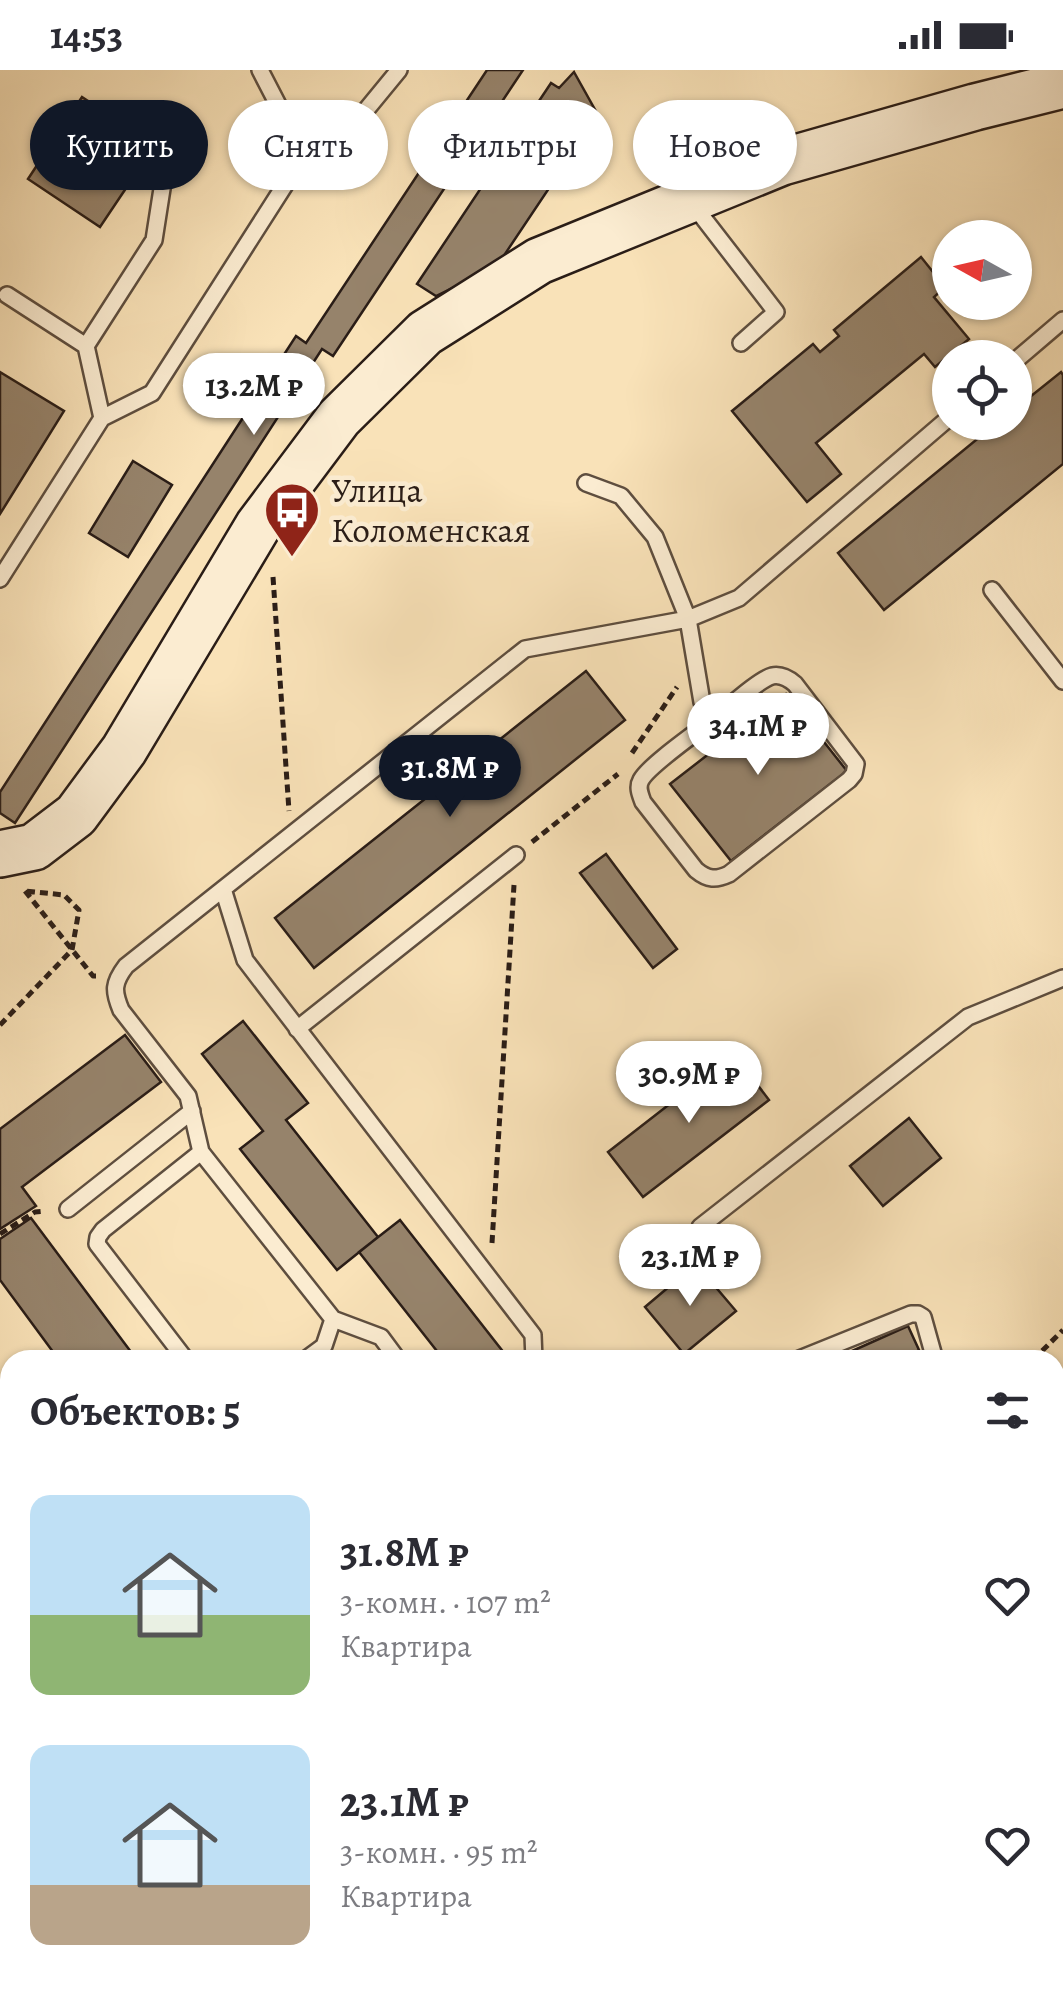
<!DOCTYPE html>
<html lang="ru">
<meta charset="utf-8">
<style>
:root{--surface:#fff;--page:#f2f2f3;--text:#2b2b33;--muted:#7c7c81;--accent:#111827}
body{margin:0;font-family:Alegreya,serif;background:var(--page);color:var(--text);height:100vh;display:flex;flex-direction:column;font-size:38px;white-space:nowrap}
*{box-sizing:border-box;margin:0}
p{font-size:32px;color:var(--muted)}
.icon{flex:none;width:55px;height:55px;fill:none;stroke:currentColor;stroke-width:2;stroke-linecap:round;stroke-linejoin:round}
.map{position:relative;flex:1;overflow:hidden}
.drawer{position:absolute;left:0px;top:1280px;width:1065px;height:642px;display:flex;flex-direction:column;background:var(--surface);border-radius:30px 30px 0 0;box-shadow:0 2px 8px #0004}
.drawer>*{flex:none}
.top-card{position:absolute;left:30px;top:30px;width:1005px;height:90px;display:flex;gap:20px}
.needle{width:65px;rotate:278deg}
.buttons{position:absolute;left:932px;top:150px;display:grid;gap:20px}
.buttons a{display:grid;place-items:center;width:100px;height:100px;border-radius:50%;background:var(--surface);box-shadow:0 2px 8px #0004;font-size:50px}
.price{position:absolute;translate:-50% -85px;padding:0 22px;border-radius:35px;background:#fff;color:#222;font-size:32px;line-height:65px;filter:drop-shadow(0 2px 5px #0008)}
.price::after{content:'';position:absolute;left:50%;top:60px;width:30px;height:22px;margin-left:-15px;background:inherit;clip-path:polygon(0 0,100% 0,50% 100%)}
.price.selected{background:var(--accent);color:#fff}
ul{padding:0;list-style:none}
li{display:flex;align-items:center;gap:30px;height:250px;padding:0 30px}
li span{display:grid;place-items:center;flex:none;width:280px;height:200px;border-radius:20px;color:#555}
li>.icon{margin-inline-start:auto}
span .icon{width:120px;height:120px;fill:#fffc;stroke-width:1}
li b{font-size:42px}
h2{display:flex;justify-content:space-between;align-items:center;height:120px;padding:0 30px;font-size:42px}
.pill{padding:0 35px;border-radius:45px;background:var(--surface);box-shadow:0 2px 8px #0004;font-size:35px;line-height:90px}
.pill.selected{background:var(--accent);color:#fff}
.status{display:flex;justify-content:space-between;align-items:center;height:70px;padding:0 50px;background:var(--surface);direction:ltr}
.status svg{height:28px;fill:currentColor}
.map>svg:first-child{display:block}
.lines{fill:none;stroke-linecap:round;stroke-linejoin:round}
.stream{stroke:#7c6b57;stroke-width:9}
.building{fill:#96836b;stroke:#2a1d17;stroke-width:2.5}
.service-casing{stroke:#5e4e3f;stroke-width:20}
.minor-casing{stroke:#5e4e3f;stroke-width:35}
.secondary-casing{stroke:#2a1d17;stroke-width:50}
.path{stroke:#2a1d17;stroke-width:5;stroke-dasharray:8 5;stroke-linecap:butt}
.service{stroke:#fbecd1;stroke-width:15}
.minor{stroke:#fbecd1;stroke-width:30}
.secondary{stroke:#fbecd1;stroke-width:45}
.labels{text-anchor:middle;stroke-width:9;stroke-linejoin:round;paint-order:stroke}
.poi-label{font-size:35px;fill:#2a1d17;stroke:#fbecd1;text-anchor:start}
</style>
<div class="status"><b>14:53</b><svg viewBox="0 0 49 12"><path d="M0 12V9h3v3zM5 12V6h3v6zM10 12V3h3v9zM15 12V0h3v12zM26 1h20v11H26zM47 4h2v5h-2z"/></svg></div>
<div class="map">
<svg width="1063" height="1921" viewBox="0 0 1063 1921">
<rect width="100%" height="100%" fill="#f9e2b8"/>
<filter id="stains"><feTurbulence type="fractalNoise" baseFrequency=".002" numOctaves="4"/><feColorMatrix values="0 0 0 0 .2 0 0 0 0 .09 0 0 0 0 .02 0 0 0 .5 -.17"/></filter>
<radialGradient id="worn" r=".72"><stop offset=".6" stop-color="#630" stop-opacity="0"/><stop offset="1" stop-color="#630" stop-opacity=".3"/></radialGradient>
<g class="lines">
<path class="stream" d="M0 1809 10 1816
M58 1912 62 1921"/>
</g>
<path class="building" d="M487 0H523L333 286 322 279 15 753 0 743V722L296 266 306 273Z
M574 2 598 45 497 196 436 226 417 214 551 13 559 18Z
M82 27 155 75 100 157 28 109Z
M921 187 945 217 934 227 969 269 935 297 924 284 816 373 841 404 807 432 732 341 813 274 820 282 839 266 834 260Z
M0 302 64 341 0 444Z
M1061 302 1063 305V394L884 540 838 483 998 352H1015V339Z
M133 391 172 415 128 487 89 463Z
M586 601 625 650 314 898 275 848Z
M786 624 847 701 731 791 670 714Z
M606 784 677 879 653 898 580 803Z
M243 951 308 1033 286 1050 378 1167 337 1200 240 1079 263 1061 202 984Z
M125 965 161 1012 22 1117 36 1136 0 1159V1059Z
M734 984 769 1030 643 1127 608 1082Z
M909 1048 941 1088 883 1136 850 1096Z
M31 1148 137 1290H59L0 1210V1169Z
M400 1150 508 1288 506 1290H444L359 1182Z
M696 1194 736 1241 684 1284 645 1237Z
M908 1256 919 1280 910 1285V1290H832Z
M1063 1307V1387L1055 1393V1314Z
M621 1912H693L698 1921H626Z"/>
<g class="lines">
<g class="service-casing">
<path id="service" d="M304 85 362 45 399 0
M691 132 776 242 741 273
M7 225 86 276
M1015 291 1063 250
M102 348 152 323 304 85 260 0
M586 413 621 426 655 467 688 549 702 632 715 648C728 638 758 610 772 606 781 604 788 608 795 614L856 694 854 704 849 710 729 804C716 810 708 810 696 800L643 732C640 724 637 717 641 710 649 695 700 660 715 648
M0 509 102 348 86 276 154 170 169 74
M992 520 1063 611
M223 819 245 890 533 1265 534 1290
M297 959 516 785
M68 1139 192 1041
M700 1157 968 947 1063 908
M186 1290 97 1174 98 1167 103 1160 201 1082
M305 1290 324 1276 333 1249
M398 1290 381 1267 333 1249 201 1082 188 1026 121 940C113 921 113 913 126 896L525 579 688 549 739 528 950 347
M797 1290 911 1244H918L923 1247 935 1290
M0 1322 10 1335
M1055 1448 1063 1442
M1055 1637 1063 1631
M729 1912 734 1921"/>
</g>
<g class="minor-casing">
<path id="minor" d="M1055 1533 1063 1542"/>
</g>
<g class="secondary-casing">
<path id="secondary" d="M0 784 34 777 76 745 124 680 258 456 339 348 425 263 539 191 782 92 975 37 1063 15"/>
</g>
<path class="path" d="M273 507 289 741
M632 683 677 617
M532 772 618 704
M25 821 93 906H96
M0 955 72 880 79 840 64 825 25 821
M0 1164 35 1142 45 1141
M492 1173 514 815
M1033 1290 1063 1260
M1055 1879 1063 1882
M961 1912 963 1921
M798 1921 802 1912"/>
<use href="#service" class="service"/>
<use href="#minor" class="minor"/>
<use href="#secondary" class="secondary"/>
</g>
<defs>
<g id="bus-pin" transform="scale(2.875)"><path d="M0 17L-7.5 6A9.5 9.5 0 1 1 7.5 6Z" fill="#8f2418" stroke="#fbecd1"/><path d="M-5-6H5V4H4V6H2V4H-2V6H-4V4H-5ZM-3.5-4V0h7V-4ZM-3.5 1.2v1.5H-2V1.2ZM2 1.2v1.5H3.5V1.2Z" fill="#fff"/></g>
</defs>
<g fill-rule="evenodd">
<use href="#bus-pin" x="292" y="440"/>
</g>
<g class="labels">
<g class="poi-label">
<text x="331" y="432">Улица<tspan x="331" dy="40">Коломенская</tspan></text>
</g>
</g>
<rect width="100%" height="100%" filter="url(#stains)"/>
<rect width="100%" height="100%" fill="url(#worn)"/>
</svg>
<div class="buttons">
<a><svg class="needle" viewBox="-14 -14 28 28"><path d="M0-13l5 13h-10z" fill="#e53935"/><path d="M0 13l5-13h-10z" fill="#7c7c81"/></svg></a>
<a><svg class="icon" aria-label="locate" viewBox="0 0 24 24"><circle cx="12" cy="12" r="6"/><path d="M12 2v4M12 18v4M2 12h4M18 12h4"/></svg></a>
</div>
<b class="price" style="left:254px;top:368px">13.2M ₽</b>
<b class="price" style="left:758px;top:708px">34.1M ₽</b>
<b class="price selected" style="left:450px;top:750px">31.8M ₽</b>
<b class="price" style="left:689px;top:1056px">30.9M ₽</b>
<b class="price" style="left:690px;top:1239px">23.1M ₽</b>
<div class="top-card">
<a class="pill selected">Купить</a>
<a class="pill">Снять</a>
<a class="pill">Фильтры</a>
<a class="pill">Новое</a>
</div>
<section class="drawer">
<h2>Объектов: 5<svg class="icon" aria-label="filters" viewBox="0 0 24 24"><path d="M4 7h16M4 17h16"/><circle cx="9" cy="7" r="2"/><circle cx="15" cy="17" r="2"/></svg></h2>
<ul>
<li><span style="background:linear-gradient(#bfe0f5 60%,#8fb573 0)"><svg class="icon" aria-label="home" viewBox="0 0 24 24"><path d="M3 11l9-7 9 7M6 9v11h12V9"/></svg></span><div><b>31.8M ₽</b><p>3-комн. · 107 m²</p><p>Квартира</p></div><svg class="icon" aria-label="heart" viewBox="0 0 24 24"><path d="M12 20l-8-8c-3-5 5-10 8-4 3-6 11-1 8 4z"/></svg></li>
<li><span style="background:linear-gradient(#bfe0f5 70%,#b9a48a 0)"><svg class="icon" aria-label="home" viewBox="0 0 24 24"><path d="M3 11l9-7 9 7M6 9v11h12V9"/></svg></span><div><b>23.1M ₽</b><p>3-комн. · 95 m²</p><p>Квартира</p></div><svg class="icon" aria-label="heart" viewBox="0 0 24 24"><path d="M12 20l-8-8c-3-5 5-10 8-4 3-6 11-1 8 4z"/></svg></li>
</ul>
</section>
</div>
